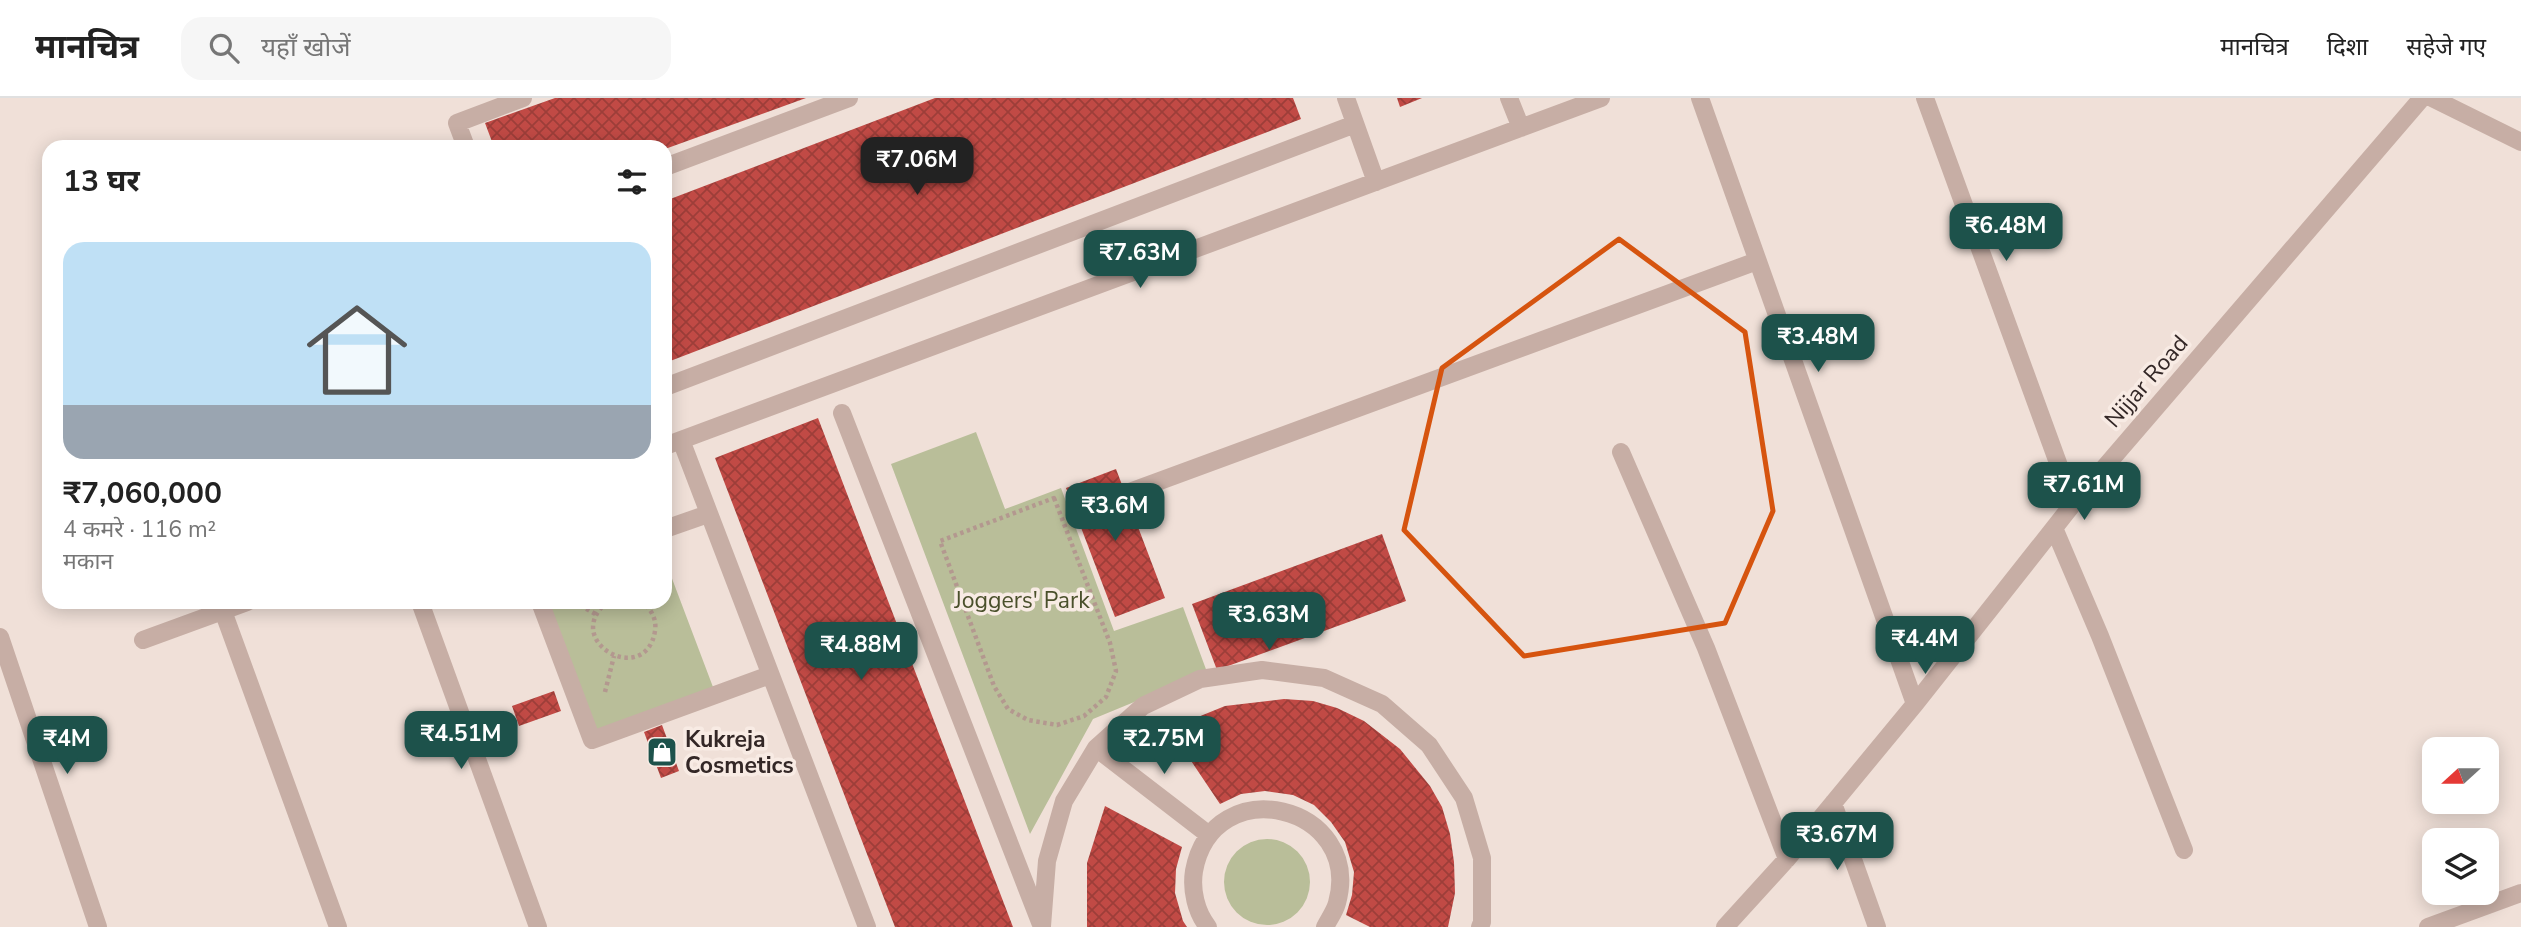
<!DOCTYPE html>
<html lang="hi">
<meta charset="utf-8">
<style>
:root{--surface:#fff;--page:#f6f6f6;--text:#222;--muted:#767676;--line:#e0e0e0;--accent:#1d524b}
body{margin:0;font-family:"Nunito Sans","Noto Sans Devanagari",sans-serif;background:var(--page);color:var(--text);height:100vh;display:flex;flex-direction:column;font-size:26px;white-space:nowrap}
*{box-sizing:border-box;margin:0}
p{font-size:23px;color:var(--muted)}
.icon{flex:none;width:38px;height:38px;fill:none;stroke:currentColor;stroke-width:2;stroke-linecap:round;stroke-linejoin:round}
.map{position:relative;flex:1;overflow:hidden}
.drawer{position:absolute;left:42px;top:42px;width:630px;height:469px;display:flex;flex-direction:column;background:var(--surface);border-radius:21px;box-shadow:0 4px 18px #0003}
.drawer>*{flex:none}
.needle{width:46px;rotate:249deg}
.fabs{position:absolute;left:2422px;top:639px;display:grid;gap:14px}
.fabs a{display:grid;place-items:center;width:77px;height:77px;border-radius:14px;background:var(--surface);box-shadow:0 4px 18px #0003;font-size:35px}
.price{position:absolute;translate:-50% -60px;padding:0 16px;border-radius:14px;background:var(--accent);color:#fff;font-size:23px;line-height:46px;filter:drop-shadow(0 2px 4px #0008)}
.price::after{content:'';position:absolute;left:50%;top:42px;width:21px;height:16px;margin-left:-10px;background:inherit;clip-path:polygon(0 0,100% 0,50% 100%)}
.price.selected{background:#222;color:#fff}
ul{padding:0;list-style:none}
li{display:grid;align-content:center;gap:14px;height:371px;padding:0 21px}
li+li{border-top:2px solid var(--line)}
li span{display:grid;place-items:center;height:217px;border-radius:21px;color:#555}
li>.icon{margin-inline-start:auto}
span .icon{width:126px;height:126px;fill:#fffc;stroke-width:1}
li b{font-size:30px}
h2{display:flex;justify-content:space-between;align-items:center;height:84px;padding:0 21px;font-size:30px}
header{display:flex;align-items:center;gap:42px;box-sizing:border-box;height:98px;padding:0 35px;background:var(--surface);border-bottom:2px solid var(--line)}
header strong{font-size:33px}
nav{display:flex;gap:38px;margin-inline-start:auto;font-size:24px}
.search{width:490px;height:63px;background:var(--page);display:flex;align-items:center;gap:18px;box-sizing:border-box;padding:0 24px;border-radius:21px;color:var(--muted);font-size:26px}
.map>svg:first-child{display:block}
.park{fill:#b9be99}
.building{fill:url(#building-cross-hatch)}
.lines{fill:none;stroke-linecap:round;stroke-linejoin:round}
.path{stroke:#b3988f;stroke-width:4.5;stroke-dasharray:3.5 3.5;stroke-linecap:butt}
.minor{stroke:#c7aea5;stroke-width:18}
.marked{fill:none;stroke:#d6540f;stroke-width:5;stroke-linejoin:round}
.labels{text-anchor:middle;stroke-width:7;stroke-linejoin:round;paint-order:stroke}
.street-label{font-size:23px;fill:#332726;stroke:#f8ebe4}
.park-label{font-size:23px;fill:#4a502b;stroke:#f8ebe4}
.poi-label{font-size:23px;font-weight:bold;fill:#332726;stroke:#f8ebe4;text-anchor:start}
</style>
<header>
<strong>मानचित्र</strong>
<div class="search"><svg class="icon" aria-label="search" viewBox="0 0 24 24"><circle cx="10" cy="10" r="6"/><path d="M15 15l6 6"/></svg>यहाँ खोजें</div>
<nav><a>मानचित्र</a><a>दिशा</a><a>सहेजे गए</a></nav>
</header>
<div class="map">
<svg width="2521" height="829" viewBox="0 0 2521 829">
<defs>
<pattern id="building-cross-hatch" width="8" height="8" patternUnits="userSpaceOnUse" patternTransform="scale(1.75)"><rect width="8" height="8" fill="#c14a45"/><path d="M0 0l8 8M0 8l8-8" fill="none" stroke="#9d3e39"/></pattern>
</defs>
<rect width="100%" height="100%" fill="#f0e0d8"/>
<path class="park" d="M976 334 1005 411 1061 390 1114 533 1183 509 1207 574 1093 621 1030 736 891 366Z
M665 462 716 597 592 642 540 504H665Z
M1224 784a43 43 0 1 1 86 0a43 43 0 1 1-86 0Z"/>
<path class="building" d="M555 0H806L665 51 494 49 485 25Z
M935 0H1293L1301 21 665 265V103Z
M1397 0H1422L1400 9Z
M818 320 1013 829H895L715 360Z
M1116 371 1165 500 1115 519 1066 390Z
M1382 436 1406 503 1217 572 1192 506Z
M554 593 561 613 519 628 512 608Z
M1284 601 1313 603 1337 610 1364 623 1400 651 1430 688 1442 709 1450 736 1454 764 1455 795 1448 829H1370L1346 817 1352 797 1354 774 1345 744 1331 724 1314 707 1293 697 1265 693 1241 696 1220 706 1171 633 1198 619 1225 608Z
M662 627 679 673 661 680 644 634Z
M1105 708 1182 749 1176 771 1175 795 1183 823 1187 829H1087V765Z"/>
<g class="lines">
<path class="path" d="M1054 400 1110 545 1116 573 1106 599 1084 618 1057 627 1028 622 1008 611 994 588 940 443Z
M574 504 597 517
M607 504C560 544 646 590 655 533 657 521 651 511 642 504
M605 594 614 558"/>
<path class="minor" d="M1346 0 1376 84
M1509 0 1521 30
M1700 0 1915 606
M1925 0 2073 406
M2432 0 2521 44
M466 49 457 25 523 0
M665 69 849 0
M665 289 1355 26
M842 315 1040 824
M681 342 867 829
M665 348 1601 0
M1621 354 1706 550 1787 761
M1127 395 1757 163
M2054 430 2100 538 2184 752
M665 431 708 416
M420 504 538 829
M540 504 592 642 770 577
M223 513 338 829
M0 539 98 829
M143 542 247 504
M1096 650 1209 737
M1833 705 1877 829
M1042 828 1047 763 1064 703 1096 650 1143 608 1200 581 1262 572 1324 580 1382 606 1429 647 1464 700 1482 760V824L1480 829
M1208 829C1196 814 1191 792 1194 773 1213 670 1364 707 1337 805 1335 813 1329 821 1325 829
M1725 829 1787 761 1915 606 2073 406 2422 0
M2428 829 2521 795"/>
</g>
<path class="marked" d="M1619 141 1745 234 1773 413 1725 525 1524 558 1404 432 1442 270Z"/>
<defs>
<g id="shop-square" transform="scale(1.575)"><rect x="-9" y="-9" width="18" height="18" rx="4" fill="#1d524b" stroke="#f8ebe4"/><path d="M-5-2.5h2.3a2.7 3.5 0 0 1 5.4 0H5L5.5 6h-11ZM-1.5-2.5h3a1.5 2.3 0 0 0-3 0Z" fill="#fff"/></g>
</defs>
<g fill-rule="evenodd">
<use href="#shop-square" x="662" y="654"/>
</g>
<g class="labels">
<g class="street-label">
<text transform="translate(2146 283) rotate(-49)" y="8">Nijjar Road</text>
</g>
<g class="park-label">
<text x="1022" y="510">Joggers' Park</text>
</g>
<g class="poi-label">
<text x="685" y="649">Kukreja<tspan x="685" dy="26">Cosmetics</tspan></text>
</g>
</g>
</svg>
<div class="fabs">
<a><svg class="needle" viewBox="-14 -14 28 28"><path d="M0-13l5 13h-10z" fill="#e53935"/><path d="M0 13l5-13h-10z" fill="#767676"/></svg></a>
<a><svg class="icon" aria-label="layers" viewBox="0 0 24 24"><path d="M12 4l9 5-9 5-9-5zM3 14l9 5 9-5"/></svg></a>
</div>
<b class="price selected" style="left:917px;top:99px">₹7.06M</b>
<b class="price" style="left:2006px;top:165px">₹6.48M</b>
<b class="price" style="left:1140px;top:192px">₹7.63M</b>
<b class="price" style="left:1818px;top:276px">₹3.48M</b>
<b class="price" style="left:2084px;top:424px">₹7.61M</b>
<b class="price" style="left:1115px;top:445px">₹3.6M</b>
<b class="price" style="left:1269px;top:554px">₹3.63M</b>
<b class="price" style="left:1925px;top:578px">₹4.4M</b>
<b class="price" style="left:861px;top:584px">₹4.88M</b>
<b class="price" style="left:461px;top:673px">₹4.51M</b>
<b class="price" style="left:67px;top:678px">₹4M</b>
<b class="price" style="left:1164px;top:678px">₹2.75M</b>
<b class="price" style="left:1837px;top:774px">₹3.67M</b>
<section class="drawer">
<h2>13 घर<svg class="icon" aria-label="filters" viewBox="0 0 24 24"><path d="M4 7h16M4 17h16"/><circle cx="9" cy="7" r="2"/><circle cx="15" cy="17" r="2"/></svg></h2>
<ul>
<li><span style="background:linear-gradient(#bfe0f5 75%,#9aa5b1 0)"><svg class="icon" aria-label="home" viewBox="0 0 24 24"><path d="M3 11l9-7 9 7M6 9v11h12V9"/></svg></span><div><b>₹7,060,000</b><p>4 कमरे · 116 m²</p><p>मकान</p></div></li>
</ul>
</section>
</div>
